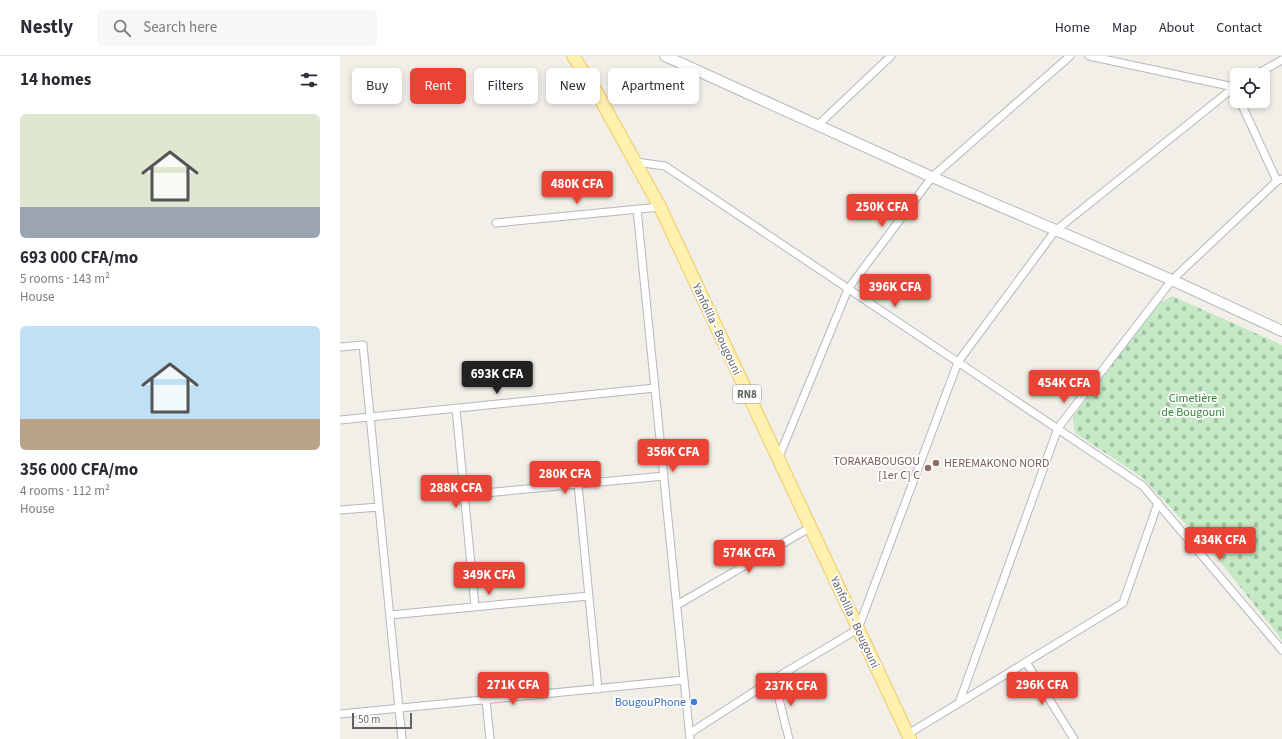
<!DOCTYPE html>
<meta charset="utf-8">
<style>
:root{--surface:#fff;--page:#f7f7f7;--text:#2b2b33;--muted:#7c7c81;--line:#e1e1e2;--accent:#ea4335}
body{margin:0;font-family:"Source Sans 3",sans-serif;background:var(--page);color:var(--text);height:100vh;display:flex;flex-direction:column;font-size:15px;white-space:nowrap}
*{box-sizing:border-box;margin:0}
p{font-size:13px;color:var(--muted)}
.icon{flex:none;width:22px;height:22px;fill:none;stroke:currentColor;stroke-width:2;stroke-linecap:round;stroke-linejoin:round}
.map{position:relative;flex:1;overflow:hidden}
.details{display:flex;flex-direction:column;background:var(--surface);width:340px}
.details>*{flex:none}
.hud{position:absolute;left:12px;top:12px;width:380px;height:36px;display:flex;gap:8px}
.fabs{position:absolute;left:890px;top:12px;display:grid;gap:8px}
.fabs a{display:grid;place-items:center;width:40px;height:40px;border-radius:6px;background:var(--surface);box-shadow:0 2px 6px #0003;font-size:20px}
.scale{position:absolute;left:12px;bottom:10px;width:60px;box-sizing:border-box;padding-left:4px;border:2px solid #5f6368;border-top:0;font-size:11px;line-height:14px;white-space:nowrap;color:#5f6368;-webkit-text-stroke:3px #fff;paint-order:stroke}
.price{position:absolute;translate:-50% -34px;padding:0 9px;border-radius:4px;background:var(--accent);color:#fff;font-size:13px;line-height:26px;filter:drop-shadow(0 1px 2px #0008)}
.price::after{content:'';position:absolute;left:50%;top:24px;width:12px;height:9px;margin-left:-6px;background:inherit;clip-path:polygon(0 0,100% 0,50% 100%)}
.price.selected{background:#222;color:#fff}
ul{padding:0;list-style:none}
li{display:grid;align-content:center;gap:8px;height:212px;padding:0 20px}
li span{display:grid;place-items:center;height:124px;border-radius:6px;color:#555}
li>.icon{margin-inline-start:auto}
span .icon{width:72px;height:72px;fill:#fffc;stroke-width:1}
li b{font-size:17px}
h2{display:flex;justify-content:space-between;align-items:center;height:48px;padding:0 20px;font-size:17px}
.chip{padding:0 14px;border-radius:6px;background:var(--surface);box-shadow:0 2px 6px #0003;font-size:14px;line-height:36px}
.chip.selected{background:var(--accent);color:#fff}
header{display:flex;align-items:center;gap:24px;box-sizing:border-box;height:56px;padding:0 20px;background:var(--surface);border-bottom:1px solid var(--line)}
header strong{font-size:19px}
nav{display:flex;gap:22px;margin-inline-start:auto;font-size:14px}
.search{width:280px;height:36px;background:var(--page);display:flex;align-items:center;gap:10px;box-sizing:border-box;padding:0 14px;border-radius:6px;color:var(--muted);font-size:15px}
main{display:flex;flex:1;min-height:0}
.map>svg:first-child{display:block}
.cemetery{fill:url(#cemetery-stones)}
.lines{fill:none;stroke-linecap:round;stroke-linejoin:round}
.street-casing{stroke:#b5b8bc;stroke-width:9}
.secondary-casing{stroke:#b6babf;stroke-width:12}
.primary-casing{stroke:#f2c960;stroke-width:14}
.street{stroke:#fff;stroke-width:7}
.secondary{stroke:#fff;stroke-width:10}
.primary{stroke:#fff2af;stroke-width:12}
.education-dot{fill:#8d6e63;stroke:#fff;stroke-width:1.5}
.shop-dot{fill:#3f7fe0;stroke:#fff;stroke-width:1.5}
.labels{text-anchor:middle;stroke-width:3.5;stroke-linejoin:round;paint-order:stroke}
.shield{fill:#fff;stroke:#8f9295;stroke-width:1}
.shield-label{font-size:11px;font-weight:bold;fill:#5f6368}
.street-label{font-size:12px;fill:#5f6368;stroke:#fff}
.park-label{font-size:12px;fill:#348238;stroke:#fff}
.education-label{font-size:12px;fill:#785e54;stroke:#fff;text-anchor:end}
.shop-label{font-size:12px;fill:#366cbe;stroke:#fff;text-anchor:end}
</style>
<header>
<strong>Nestly</strong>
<div class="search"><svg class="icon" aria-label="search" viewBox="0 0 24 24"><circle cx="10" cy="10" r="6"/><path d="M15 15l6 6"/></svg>Search here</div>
<nav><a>Home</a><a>Map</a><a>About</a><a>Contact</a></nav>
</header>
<main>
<section class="details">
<h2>14 homes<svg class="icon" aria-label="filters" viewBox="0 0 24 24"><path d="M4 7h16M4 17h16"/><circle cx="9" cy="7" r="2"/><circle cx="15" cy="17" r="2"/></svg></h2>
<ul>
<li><span style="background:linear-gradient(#dfe7d0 75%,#9aa5b1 0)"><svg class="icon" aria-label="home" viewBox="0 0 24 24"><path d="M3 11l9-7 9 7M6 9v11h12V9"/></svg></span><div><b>693 000 CFA/mo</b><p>5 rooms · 143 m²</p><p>House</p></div></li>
<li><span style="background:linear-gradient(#bfe0f5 75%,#b9a48a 0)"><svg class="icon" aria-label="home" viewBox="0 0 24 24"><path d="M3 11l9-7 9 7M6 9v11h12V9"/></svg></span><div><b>356 000 CFA/mo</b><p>4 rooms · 112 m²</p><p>House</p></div></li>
</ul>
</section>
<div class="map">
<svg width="942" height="683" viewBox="0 0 942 683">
<defs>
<pattern id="cemetery-stones" width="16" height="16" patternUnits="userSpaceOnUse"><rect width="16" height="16" fill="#c5e8c5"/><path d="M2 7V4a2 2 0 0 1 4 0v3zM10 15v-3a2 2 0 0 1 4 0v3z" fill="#a3c0a4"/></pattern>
</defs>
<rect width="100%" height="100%" fill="#f1efe8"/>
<path class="cemetery" d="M832 240 942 289V584L878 503 803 422 735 377 733 361 818 248Z"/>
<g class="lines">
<g class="street-casing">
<path id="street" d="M749 0 894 31 897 38
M915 19 942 4
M900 45 937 125
M478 69 551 0
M296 106 325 110 803 430 942 594
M297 153 350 683
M156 167 320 151
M0 291 23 289 62 683
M116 352 135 551
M0 364 315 332
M438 403 508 233 592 121 730 0
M238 428 258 633
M124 439 324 420
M0 454 39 451
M337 549 471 471
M50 559 249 540
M686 606 734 683
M434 623 449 683
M146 644 150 683
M619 647 718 372 832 224 937 125 942 123
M0 658 344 624
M350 677 434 623 518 573 618 306 715 175 897 29
M568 678 783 547 818 447"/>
</g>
<g class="secondary-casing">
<path id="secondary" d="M325 0 592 121 832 224 942 275"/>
</g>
<g class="primary-casing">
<path id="primary" d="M233 0 253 30 320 151 570 683"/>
</g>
<use href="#street" class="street"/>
<use href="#secondary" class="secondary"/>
<use href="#primary" class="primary"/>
</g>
<g class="education-dot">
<circle cx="596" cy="407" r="4"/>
<circle cx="588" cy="412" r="4"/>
</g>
<circle class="shop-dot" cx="354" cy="646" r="4"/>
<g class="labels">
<rect class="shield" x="393" y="329" width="28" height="18" rx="3"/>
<g class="shield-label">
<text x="407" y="342">RN8</text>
</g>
<g class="street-label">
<text transform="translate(377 273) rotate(65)" y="4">Yanfolila - Bougouni</text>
<text transform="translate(515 566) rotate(65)" y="4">Yanfolila - Bougouni</text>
</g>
<g class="park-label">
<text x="853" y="346">Cimetière<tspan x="853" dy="14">de Bougouni</tspan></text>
</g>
<g class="education-label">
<text x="580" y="409">TORAKABOUGOU<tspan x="580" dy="14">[1er C] C</tspan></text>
<text x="604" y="411" text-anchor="start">HEREMAKONO NORD</text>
</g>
<g class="shop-label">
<text x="346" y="650">BougouPhone</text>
</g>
</g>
</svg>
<div class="fabs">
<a><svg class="icon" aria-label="locate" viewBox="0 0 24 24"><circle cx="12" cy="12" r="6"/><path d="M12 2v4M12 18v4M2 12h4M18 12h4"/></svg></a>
</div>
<div class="scale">50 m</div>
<b class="price" style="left:237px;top:149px">480K CFA</b>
<b class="price" style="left:542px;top:172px">250K CFA</b>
<b class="price" style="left:555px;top:252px">396K CFA</b>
<b class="price selected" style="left:157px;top:339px">693K CFA</b>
<b class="price" style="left:724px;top:348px">454K CFA</b>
<b class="price" style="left:333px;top:417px">356K CFA</b>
<b class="price" style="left:225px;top:439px">280K CFA</b>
<b class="price" style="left:116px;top:453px">288K CFA</b>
<b class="price" style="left:880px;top:505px">434K CFA</b>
<b class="price" style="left:409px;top:518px">574K CFA</b>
<b class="price" style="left:149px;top:540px">349K CFA</b>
<b class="price" style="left:173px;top:650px">271K CFA</b>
<b class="price" style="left:702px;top:650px">296K CFA</b>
<b class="price" style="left:451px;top:651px">237K CFA</b>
<div class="hud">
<a class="chip">Buy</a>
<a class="chip selected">Rent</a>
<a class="chip">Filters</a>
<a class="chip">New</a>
<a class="chip">Apartment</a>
</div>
</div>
</main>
